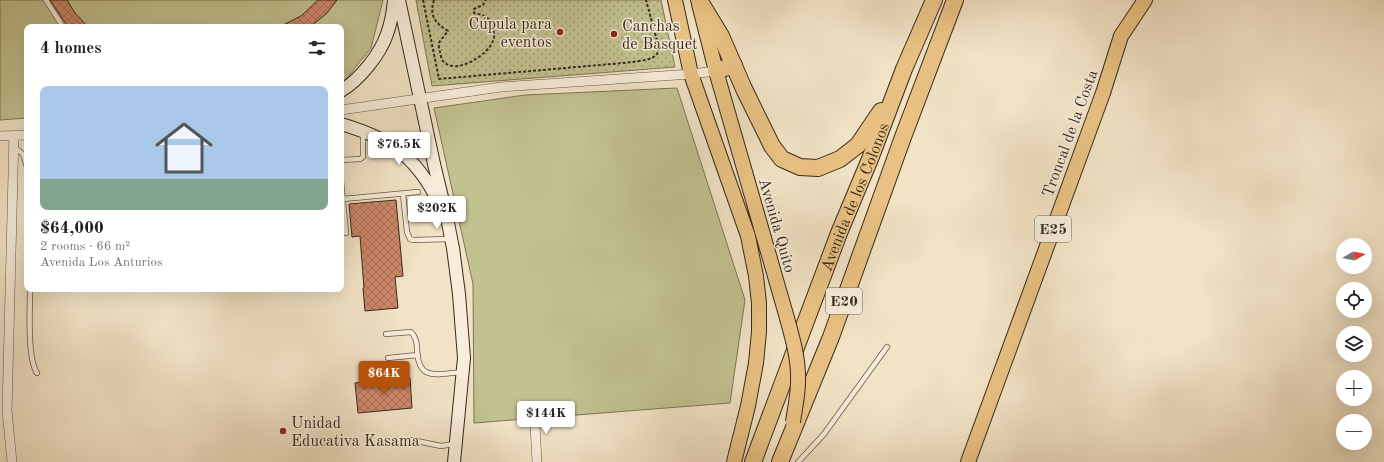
<!DOCTYPE html>
<meta charset="utf-8">
<style>
:root{--surface:#fff;--page:#f6f6f6;--text:#202124;--muted:#757577;--line:#e0e0e0;--accent:#b45309}
body{margin:0;font-family:"Old Standard TT",serif;background:var(--page);color:var(--text);height:100vh;display:flex;flex-direction:column;font-size:15px;white-space:nowrap}
*{box-sizing:border-box;margin:0}
p{font-size:13px;color:var(--muted)}
.icon{flex:none;width:22px;height:22px;fill:none;stroke:currentColor;stroke-width:2;stroke-linecap:round;stroke-linejoin:round}
.map{position:relative;flex:1;overflow:hidden}
.side{position:absolute;left:24px;top:24px;width:320px;height:268px;display:flex;flex-direction:column;background:var(--surface);border-radius:8px;box-shadow:0 4px 16px #0002}
.side>*{flex:none}
.needle{width:26px;rotate:81deg}
.fabs{position:absolute;left:1336px;top:238px;display:grid;gap:8px}
.fabs a{display:grid;place-items:center;width:36px;height:36px;border-radius:50%;background:var(--surface);box-shadow:0 4px 16px #0002;font-size:20px}
.price{position:absolute;translate:-50% -34px;padding:0 9px;border-radius:4px;background:#fff;color:#222;font-size:13px;line-height:26px;filter:drop-shadow(0 1px 2px #0008)}
.price::after{content:'';position:absolute;left:50%;top:24px;width:12px;height:9px;margin-left:-6px;background:inherit;clip-path:polygon(0 0,100% 0,50% 100%)}
.price.current{background:var(--accent);color:#fff}
ul{padding:0;list-style:none}
li{display:grid;align-content:center;gap:8px;height:212px;padding:0 16px}
li+li{border-top:1px solid var(--line)}
li span{display:grid;place-items:center;height:124px;border-radius:8px;color:#555}
li>.icon{margin-inline-start:auto}
span .icon{width:72px;height:72px;fill:#fffc;stroke-width:1}
li b{font-size:17px}
h2{display:flex;justify-content:space-between;align-items:center;height:48px;padding:0 16px;font-size:17px}
.map>svg:first-child{display:block}
.grass{fill:#c2c190;stroke:#7c7657}
.park{fill:url(#park-dots);stroke:#7c7657}
.building{fill:url(#building-cross-hatch);stroke:#362a1e}
.lines{fill:none;stroke-linecap:round;stroke-linejoin:round}
.lane-casing{stroke:#655848;stroke-width:6}
.street-casing{stroke:#655848;stroke-width:10}
.secondary-casing{stroke:#362a1e;stroke-width:14}
.primary-casing{stroke:#362a1e;stroke-width:16}
.highway-casing{stroke:#362a1e;stroke-width:18}
.path{stroke:#362a1e;stroke-width:2;stroke-dasharray:3 2;stroke-linecap:butt}
.lane{stroke:#f7edda;stroke-width:4.5}
.street{stroke:#f7edda;stroke-width:9}
.secondary{stroke:#f7edda;stroke-width:12}
.primary{stroke:#e9c283;stroke-width:14}
.highway{stroke:#e9c283;stroke-width:16}
.primary-bridge-casing{stroke:#362a1e;stroke-width:16;stroke-linecap:butt}
.primary-bridge{stroke:#e9c283;stroke-width:14}
.poi-dot{fill:#8f2418;stroke:#f7edda;stroke-width:1.5}
.labels{text-anchor:middle;stroke-width:3;stroke-linejoin:round;paint-order:stroke}
.shield{fill:#f7edda;stroke:#706456;stroke-width:1}
.shield-label{font-size:15px;font-weight:bold;fill:#362a1e}
.poi-label{font-size:16px;fill:#362a1e;stroke:#f7edda;text-anchor:start}
.street-label{font-size:16px;fill:#362a1e;stroke:#f7edda}
</style>
<div class="map">
<svg width="1384" height="462" viewBox="0 0 1384 462">
<defs>
<pattern id="park-dots" width="8" height="8" patternUnits="userSpaceOnUse"><rect width="8" height="8" fill="#c2c190"/><path d="M2 2h.1M6 6h.1" fill="none" stroke="#9e9d75" stroke-width="1.8" stroke-linecap="round"/></pattern>
<pattern id="building-cross-hatch" width="8" height="8" patternUnits="userSpaceOnUse"><rect width="8" height="8" fill="#ce876a"/><path d="M0 0l8 8M0 8l8-8" fill="none" stroke="#a86f57"/></pattern>
</defs>
<rect width="100%" height="100%" fill="#f2e3c6"/>
<filter id="stains"><feTurbulence type="fractalNoise" baseFrequency=".005" numOctaves="4"/><feColorMatrix values="0 0 0 0 .2 0 0 0 0 .09 0 0 0 0 .02 0 0 0 .5 -.17"/></filter>
<radialGradient id="worn" r=".72"><stop offset=".6" stop-color="#630" stop-opacity="0"/><stop offset="1" stop-color="#630" stop-opacity=".3"/></radialGradient>
<path class="grass" d="M0 0H383L371 48 346 79 341 82V27H27V118L0 120Z
M677 88 745 300 730 403 474 423 473 284 434 108 525 95Z"/>
<path class="park" d="M416 0H661L675 67 432 86Z"/>
<path class="building" d="M50 0H67L75 13 88 27H68Z
M318 0H337L327 13 310 27H279L301 16Z
M396 200 403 276 395 277 398 308 365 311 363 288H364L360 236 352 237 349 204Z
M410 378 412 408 358 413 355 383Z"/>
<g class="lines">
<g class="lane-casing">
<path id="lane" d="M46 0 63 27
M14 147 23 154 27 167
M341 160 360 159 363 157V132
M341 181 346 233
M403 194 407 232 410 239 413 240 450 239
M343 199 418 192
M30 289C30 309 27 358 37 373
M386 334 411 332C416 337 417 342 417 349 418 382 437 374 462 372
M388 358 418 355
M391 441 412 440 441 446 454 444
M798 462 802 458 824 434 887 347"/>
</g>
<g class="street-casing">
<path id="street" d="M341 110 501 87 691 74 716 71
M0 136 27 135
M536 407 535 425 537 462
M12 462 7 411 14 135"/>
</g>
<g class="secondary-casing">
<path id="secondary" d="M399 0 434 164 447 218 453 248 459 294 464 358 454 462
M341 91C359 80 380 55 387 34 391 23 393 11 394 0
M341 124C389 138 415 155 438 201"/>
</g>
<g class="primary-casing">
<path id="primary" d="M675 0 691 74 748 236 756 276 759 303V332L756 363 748 406 734 462
M699 4 716 71 787 318
M968 462 1103 93 1121 36 1145 0"/>
</g>
<g class="highway-casing">
<g id="highway">
<path d="M699 0 721 36 744 89 772 146 782 159 800 167 818 168 840 159 858 145 881 111"/>
<path d="M716 71 734 65"/>
<path id="s1" d="M753 462 839 233 870 159 904 69 934 0"/>
<path d="M780 462 831 337 903 137 955 0"/>
</g>
</g>
<path class="path" d="M423 0 439 79 623 63C631 62 649 61 655 56 658 54 658 51 659 48L646 0
M434 0C429 16 435 23 448 31 446 34 443 37 440 41 438 44 439 49 440 52 441 55 441 59 443 61 455 76 488 55 493 41 495 38 494 33 493 29 491 18 485 15 474 13V9L483 5 486 0"/>
<use href="#lane" class="lane"/>
<use href="#street" class="street"/>
<use href="#secondary" class="secondary"/>
<use href="#primary" class="primary"/>
<use href="#highway" class="highway"/>
<g class="primary-bridge-casing">
<path id="primary-bridge" d="M787 318C792 337 798 356 798 376 799 391 795 407 793 422"/>
</g>
<use href="#primary-bridge" class="primary-bridge"/>
</g>
<g class="poi-dot">
<circle cx="560" cy="32" r="4"/>
<circle cx="614" cy="34" r="4"/>
<circle cx="283" cy="431" r="4"/>
</g>
<g class="labels">
<g class="shield">
<rect x="1035" y="216" width="36" height="26" rx="3"/>
<rect x="826" y="288" width="36" height="26" rx="3"/>
</g>
<g class="shield-label">
<text x="1053" y="234">E25</text>
<text x="844" y="306">E20</text>
</g>
<g class="poi-label">
<text x="552" y="29" text-anchor="end">Cúpula para<tspan x="552" dy="18">eventos</tspan></text>
<text x="622" y="31">Canchas<tspan x="622" dy="18">de Basquet</tspan></text>
<text x="291" y="428">Unidad<tspan x="291" dy="18">Educativa Kasama</tspan></text>
</g>
<g class="street-label">
<text transform="translate(1069 133) rotate(-70)" y="6">Troncal de la Costa</text>
<text dy="6" stroke="none"><textPath href="#s1" startOffset="284">Avenida de los Colonos</textPath></text>
<text transform="translate(778 225) rotate(74)" y="6">Avenida Quito</text>
</g>
</g>
<rect width="100%" height="100%" filter="url(#stains)"/>
<rect width="100%" height="100%" fill="url(#worn)"/>
</svg>
<div class="fabs">
<a><svg class="needle" viewBox="-14 -14 28 28"><path d="M0-13l5 13h-10z" fill="#e53935"/><path d="M0 13l5-13h-10z" fill="#757577"/></svg></a>
<a><svg class="icon" aria-label="locate" viewBox="0 0 24 24"><circle cx="12" cy="12" r="6"/><path d="M12 2v4M12 18v4M2 12h4M18 12h4"/></svg></a>
<a><svg class="icon" aria-label="layers" viewBox="0 0 24 24"><path d="M12 4l9 5-9 5-9-5zM3 14l9 5 9-5"/></svg></a>
<a>+</a>
<a>−</a>
</div>
<b class="price" style="left:399px;top:166px">$76.5K</b>
<b class="price" style="left:437px;top:230px">$202K</b>
<b class="price current" style="left:384px;top:395px">$64K</b>
<b class="price" style="left:546px;top:435px">$144K</b>
<section class="side">
<h2>4 homes<svg class="icon" aria-label="filters" viewBox="0 0 24 24"><path d="M4 7h16M4 17h16"/><circle cx="9" cy="7" r="2"/><circle cx="15" cy="17" r="2"/></svg></h2>
<ul>
<li><span style="background:linear-gradient(#a9c7e8 75%,#7fa58c 0)"><svg class="icon" aria-label="home" viewBox="0 0 24 24"><path d="M3 11l9-7 9 7M6 9v11h12V9"/></svg></span><div><b>$64,000</b><p>2 rooms · 66 m²</p><p>Avenida Los Anturios</p></div></li>
</ul>
</section>
</div>
